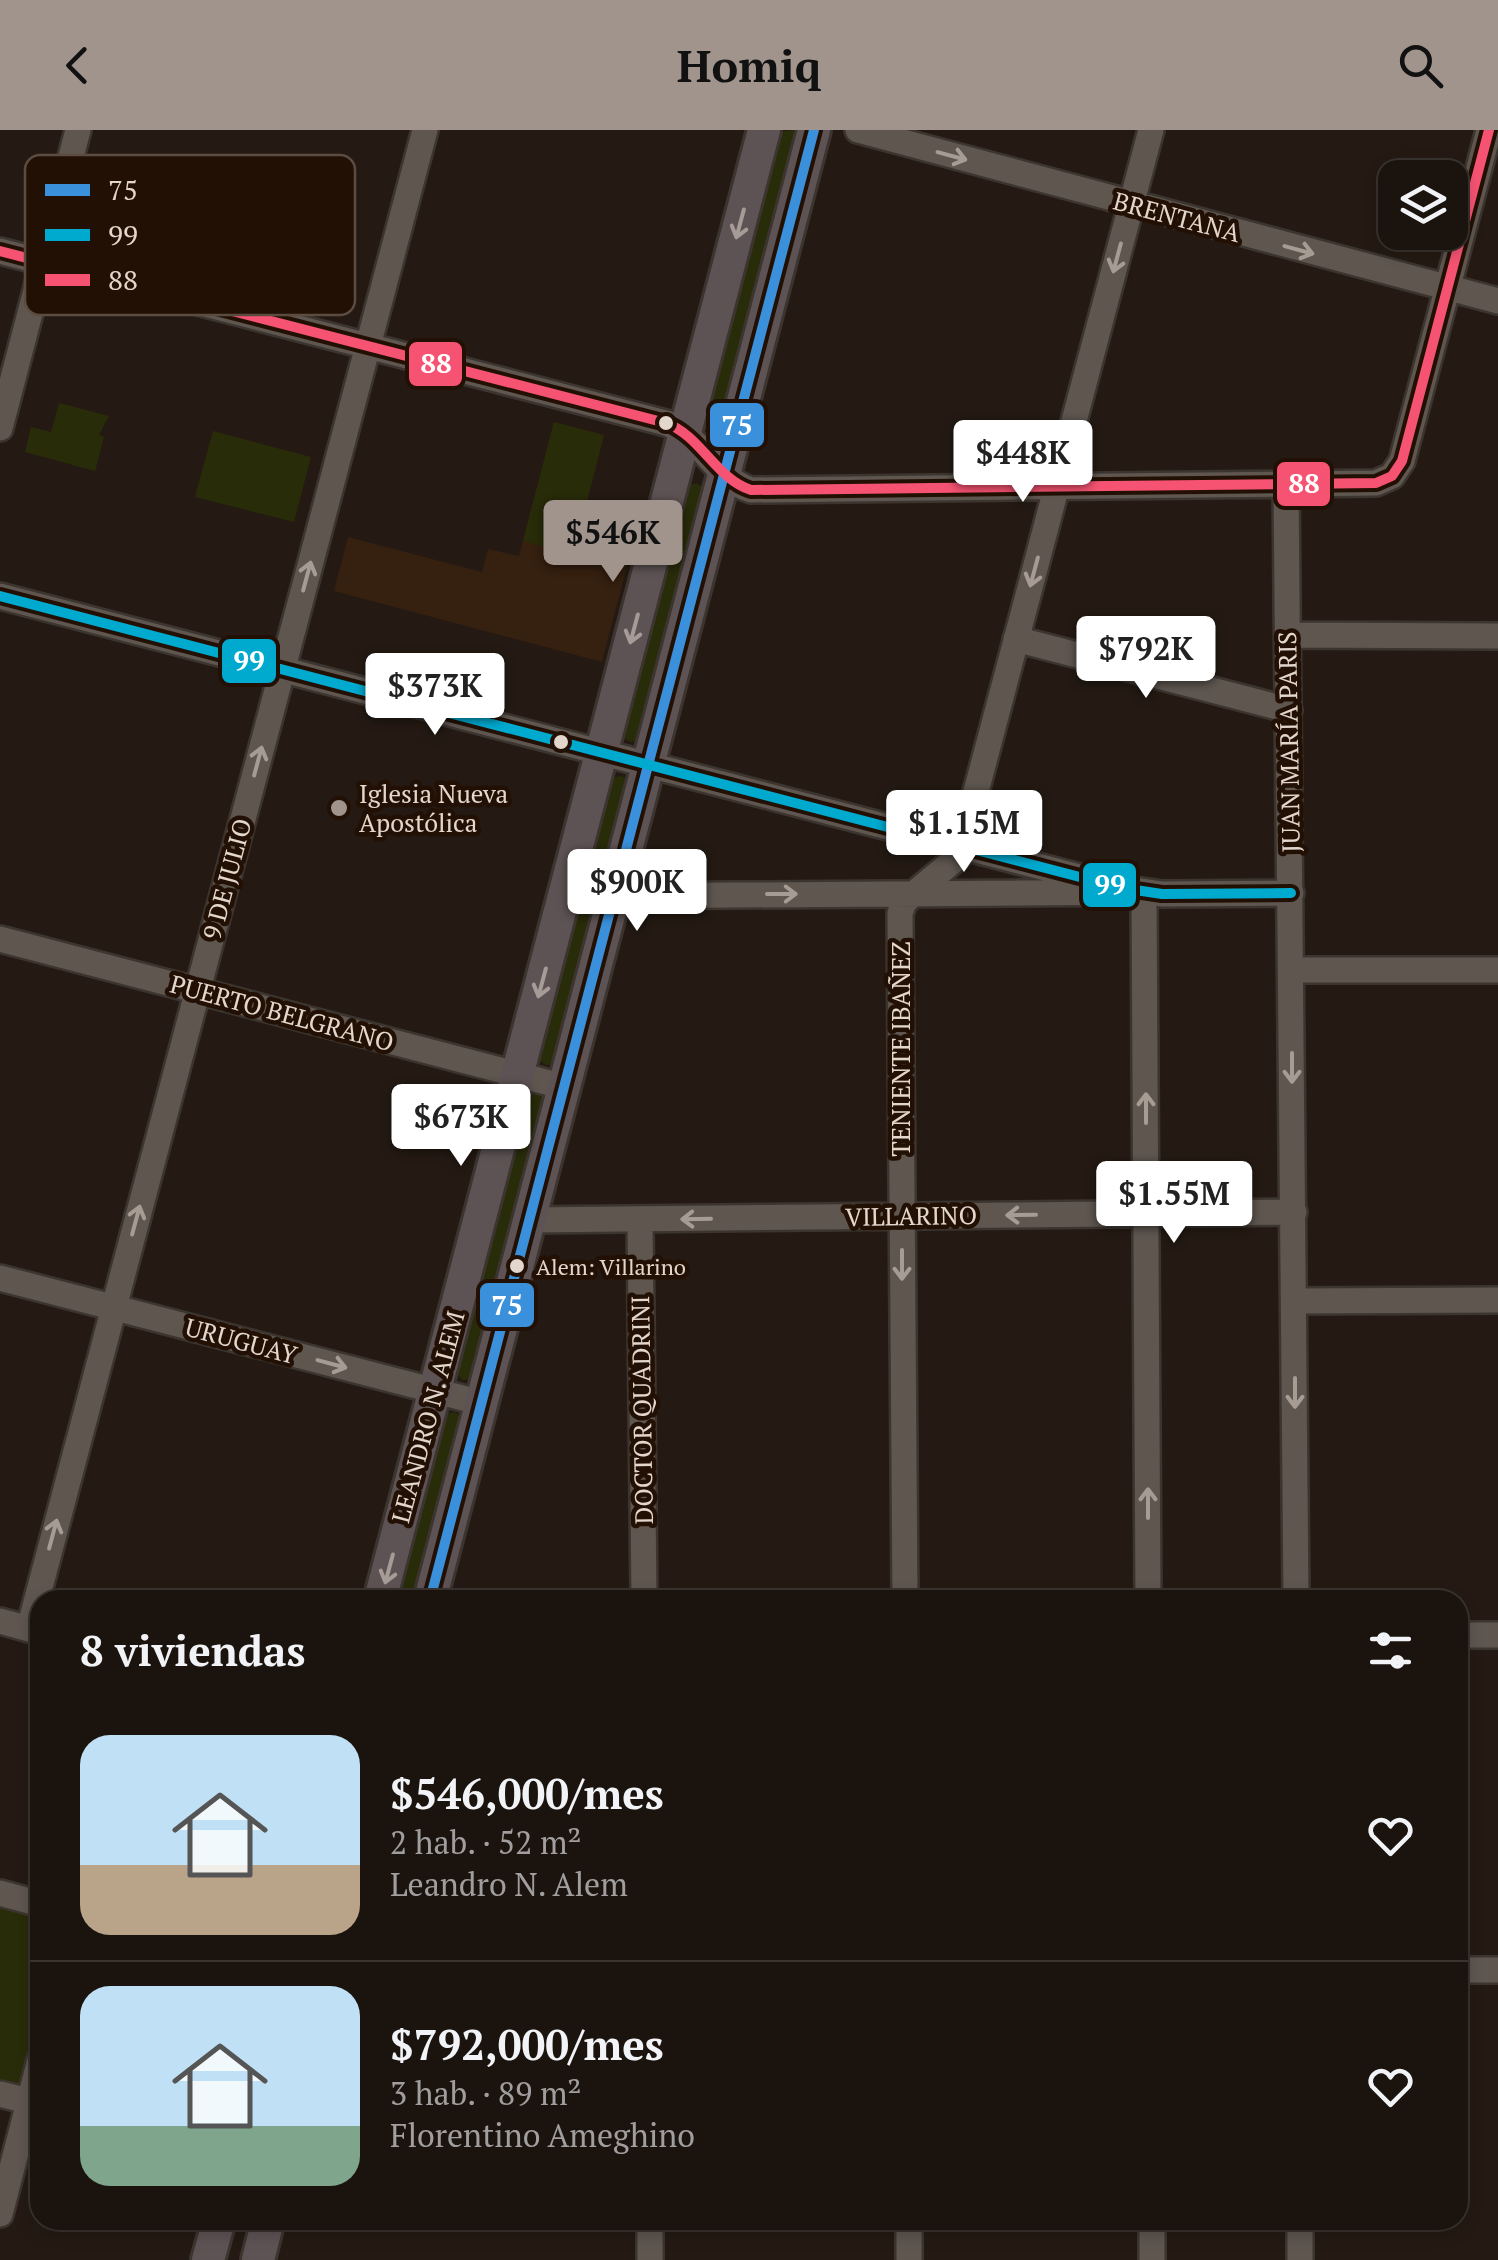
<!DOCTYPE html>
<html lang="es">
<meta charset="utf-8">
<style>
:root{--surface:#1b140e;--page:#241d17;--text:#f1f3f6;--muted:#a09e9e;--line:#39332e;--accent:#a0948c}
body{margin:0;font-family:"PT Serif",serif;background:var(--page);color:var(--text);height:100vh;display:flex;flex-direction:column;font-size:38px;white-space:nowrap}
*{box-sizing:border-box;margin:0}
p{font-size:32px;color:var(--muted)}
.icon{flex:none;width:55px;height:55px;fill:none;stroke:currentColor;stroke-width:2;stroke-linecap:round;stroke-linejoin:round}
.map{position:relative;flex:1;overflow:hidden}
.drawer{position:absolute;left:30px;top:1460px;width:1438px;height:640px;display:flex;flex-direction:column;background:var(--surface);border-radius:30px;box-shadow:0 5px 15px #0003,0 0 0 2px var(--line)}
.drawer>*{flex:none}
.tools{position:absolute;left:1378px;top:30px;display:grid;gap:20px}
.tools a{display:grid;place-items:center;width:90px;height:90px;border-radius:20px;background:var(--surface);box-shadow:0 5px 15px #0003,0 0 0 2px var(--line);font-size:50px}
.price{position:absolute;translate:-50% -85px;padding:0 22px;border-radius:10px;background:#fff;color:#222;font-size:32px;line-height:65px;filter:drop-shadow(0 2px 5px #0008)}
.price::after{content:'';position:absolute;left:50%;top:60px;width:30px;height:22px;margin-left:-15px;background:inherit;clip-path:polygon(0 0,100% 0,50% 100%)}
.price.active{background:var(--accent);color:#111}
ul{padding:0;list-style:none}
li{display:flex;align-items:center;gap:30px;height:250px;padding:0 50px}
li+li{border-top:2px solid var(--line)}
li span{display:grid;place-items:center;flex:none;width:280px;height:200px;border-radius:30px;color:#555}
li>.icon{margin-inline-start:auto}
span .icon{width:120px;height:120px;fill:#fffc;stroke-width:1}
li b{font-size:42px}
h2{display:flex;justify-content:space-between;align-items:center;height:120px;padding:0 50px;font-size:42px}
header{display:flex;justify-content:space-between;align-items:center;height:130px;padding:0 50px;background:var(--accent);color:#111;font-size:45px;font-weight:700}
.map>svg:first-child{display:block}
.built{fill:#36200f}
.green{fill:#292c09}
.lines{fill:none;stroke-linecap:round;stroke-linejoin:round}
.minor-casing{stroke:#3c342f;stroke-width:30}
.major-casing{stroke:#3c342f;stroke-width:38}
.minor{stroke:#5e564f;stroke-width:25}
.major{stroke:#5e5354;stroke-width:32}
.bus-1-casing{stroke:#221004;stroke-width:18}
.bus-2-casing{stroke:#221004;stroke-width:18}
.bus-3-casing{stroke:#221004;stroke-width:18}
.bus-1{stroke:#3a90db;stroke-width:10}
.bus-2{stroke:#00a9ce;stroke-width:10}
.bus-3{stroke:#f65372;stroke-width:10}
.oneway{stroke:#a79c94}
.oneway2{stroke:#a79b97}
.bus-dot{fill:#e3d6cd;stroke:#221004;stroke-width:4}
.poi-dot{fill:#a0948c;stroke:#221004;stroke-width:4}
.labels{text-anchor:middle;stroke-width:9;stroke-linejoin:round;paint-order:stroke}
.bus-label{font-size:22px;fill:#e3d6cd;stroke:#221004;text-anchor:start}
.street-label{font-size:25px;fill:#e3d6cd;stroke:#221004}
.poi-label{font-size:25px;fill:#e3d6cd;stroke:#221004;text-anchor:start}
.key{fill:#221004;stroke:#5c4b40;stroke-width:2.5}
.key-label{font-size:28px;fill:#e3d6cd}
.line-badge{stroke:#221004;stroke-width:4}
.badge-label{font-size:28px;text-anchor:middle;font-weight:bold;fill:#fff}
</style>
<header><svg class="icon" aria-label="back" viewBox="0 0 24 24"><path d="M15 5l-7 7 7 7"/></svg>Homiq<svg class="icon" aria-label="search" viewBox="0 0 24 24"><circle cx="10" cy="10" r="6"/><path d="M15 15l6 6"/></svg></header>
<div class="map">
<svg width="1498" height="2130" viewBox="0 0 1498 2130">
<rect width="100%" height="100%" fill="#241a13"/>
<path class="built" d="M554 292 604 305 583 387 636 401 602 532 334 461 348 407 482 442 488 419 519 426Z"/>
<path class="green" d="M793 0 797 3 724 291H712L704 280 777 2Z
M59 273 109 286 99 305 104 307 95 341 25 322 31 297 51 302Z
M554 292 604 305 573 425 523 411Z
M213 301 311 327 294 392 195 367Z
M688 354H698L707 361 641 610 630 612 620 605Z
M622 646 631 653 556 934 546 935 537 928 610 648Z
M538 964 548 971 475 1248 463 1250 453 1240 527 965Z
M455 1282 465 1290 422 1470H390L442 1285Z
M0 1773 40 1784V1894L20 1960 0 1955Z"/>
<g class="lines">
<g class="minor-casing">
<path id="minor" d="M858 0 1498 171
M0 121 666 293C701 306 716 349 751 360L1376 353 1392 346 1402 331 1489 0
M0 298 78 0
M1286 354 1296 1470
M0 466 1122 758 1162 764 1291 763
M1288 505 1498 506
M1016 509 1289 580
M615 766 1144 762 1148 1470
M0 809 565 957
M1292 840H1498
M640 1089 644 1470
M529 1090 1294 1082
M0 1148 482 1273
M1294 1171 1498 1170
M905 1470 900 783 904 772 959 726 1151 0
M0 1491 40 1502
M29 1499 425 0
M1458 1505H1498
M0 1763 40 1774
M1458 1840H1498
M0 1964 40 1974
M0 2084 40 1930
M650 2090V2130
M909 2090V2130
M1152 2090V2130
M1300 2090V2130"/>
</g>
<g class="major-casing">
<path id="major" d="M380 1470 764 0
M430 1470 814 0
M208 2130 219 2090
M258 2130 268 2090"/>
</g>
<use href="#minor" class="minor"/>
<use href="#major" class="major"/>
<g class="bus-1-casing">
<path id="bus-1" d="M430 1470 814 0"/>
</g>
<g class="bus-2-casing">
<path id="bus-2" d="M0 466 1122 758 1162 764 1291 763"/>
</g>
<g class="bus-3-casing">
<path id="bus-3" d="M0 121 666 293C701 306 716 349 751 360L1376 353 1392 346 1402 331 1489 0"/>
</g>
<use href="#bus-1" class="bus-1"/>
<use href="#bus-2" class="bus-2"/>
<use href="#bus-3" class="bus-3"/>
</g>
<defs><path id="oneway-shaft" d="M-6 0H5M1.5-3L5.5 0L1.5 3" fill="none" stroke-width="1.6" stroke-linecap="round" stroke-linejoin="round" transform="scale(2.5)"/></defs>
<g class="oneway">
<use href="#oneway-shaft" transform="translate(952 26) rotate(15)"/>
<use href="#oneway-shaft" transform="translate(1299 120) rotate(15)"/>
<use href="#oneway-shaft" transform="translate(1117 128) rotate(105)"/>
<use href="#oneway-shaft" transform="translate(1034 442) rotate(105)"/>
<use href="#oneway-shaft" transform="translate(307 446) rotate(-75)"/>
<use href="#oneway-shaft" transform="translate(258 631) rotate(-75)"/>
<use href="#oneway-shaft" transform="translate(782 764)"/>
<use href="#oneway-shaft" transform="translate(1292 938) rotate(90)"/>
<use href="#oneway-shaft" transform="translate(1146 978) rotate(-90)"/>
<use href="#oneway-shaft" transform="translate(1021 1085) rotate(179)"/>
<use href="#oneway-shaft" transform="translate(696 1089) rotate(179)"/>
<use href="#oneway-shaft" transform="translate(136 1090) rotate(-75)"/>
<use href="#oneway-shaft" transform="translate(902 1135) rotate(90)"/>
<use href="#oneway-shaft" transform="translate(332 1234) rotate(15)"/>
<use href="#oneway-shaft" transform="translate(1295 1263) rotate(90)"/>
<use href="#oneway-shaft" transform="translate(1148 1373) rotate(-90)"/>
<use href="#oneway-shaft" transform="translate(53 1404) rotate(-75)"/>
</g>
<g class="oneway2">
<use href="#oneway-shaft" transform="translate(740 94) rotate(105)"/>
<use href="#oneway-shaft" transform="translate(634 499) rotate(105)"/>
<use href="#oneway-shaft" transform="translate(542 853) rotate(105)"/>
<use href="#oneway-shaft" transform="translate(389 1439) rotate(105)"/>
</g>
<g class="bus-dot">
<circle cx="666" cy="293" r="9"/>
<circle cx="561" cy="612" r="9"/>
<circle cx="517" cy="1136" r="9"/>
</g>
<circle class="poi-dot" cx="339" cy="678" r="10"/>
<g class="labels">
<g class="bus-label">
<text x="536" y="1145">Alem: Villarino</text>
</g>
<g class="street-label">
<text transform="translate(1177 87) rotate(15)" y="9">BRENTANA</text>
<text transform="translate(1289 612) rotate(-91)" y="9">JUAN MARÍA PARIS</text>
<text transform="translate(227 749) rotate(-75)" y="9">9 DE JULIO</text>
<text transform="translate(282 883) rotate(15)" y="9">PUERTO BELGRANO</text>
<text transform="translate(901 919) rotate(-90)" y="9">TENIENTE IBAÑEZ</text>
<text transform="translate(911 1086) rotate(-1)" y="9">VILLARINO</text>
<text transform="translate(241 1211) rotate(15)" y="9">URUGUAY</text>
<text transform="translate(642 1280) rotate(-91)" y="9">DOCTOR QUADRINI</text>
<text transform="translate(428 1287) rotate(-75)" y="9">LEANDRO N. ALEM</text>
</g>
<g class="poi-label">
<text x="359" y="673">Iglesia Nueva<tspan x="359" dy="29">Apostólica</tspan></text>
</g>
</g>
<rect x="25" y="25" width="330" height="160" rx="15" class="key"/>
<rect x="45" y="54" width="45" height="12" fill="#3a90db"/>
<rect x="45" y="99" width="45" height="12" fill="#00a9ce"/>
<rect x="45" y="144" width="45" height="12" fill="#f65372"/>
<g class="key-label">
<text x="108" y="70">75</text>
<text x="108" y="115">99</text>
<text x="108" y="160">88</text>
</g>
<g class="line-badge">
<rect x="407" y="210" width="57" height="48" rx="10" fill="#f65372"/>
<rect x="708" y="271" width="58" height="48" rx="10" fill="#3a90db"/>
<rect x="1275" y="330" width="57" height="48" rx="10" fill="#f65372"/>
<rect x="220" y="507" width="58" height="48" rx="10" fill="#00a9ce"/>
<rect x="1081" y="731" width="57" height="48" rx="10" fill="#00a9ce"/>
<rect x="478" y="1151" width="58" height="48" rx="10" fill="#3a90db"/>
</g>
<g class="badge-label">
<text x="436" y="243">88</text>
<text x="737" y="305">75</text>
<text x="1304" y="363">88</text>
<text x="249" y="540">99</text>
<text x="1110" y="764">99</text>
<text x="507" y="1185">75</text>
</g>
</svg>
<div class="tools">
<a><svg class="icon" aria-label="layers" viewBox="0 0 24 24"><path d="M12 4l9 5-9 5-9-5zM3 14l9 5 9-5"/></svg></a>
</div>
<b class="price" style="left:1023px;top:375px">$448K</b>
<b class="price active" style="left:613px;top:455px">$546K</b>
<b class="price" style="left:1146px;top:571px">$792K</b>
<b class="price" style="left:435px;top:608px">$373K</b>
<b class="price" style="left:964px;top:745px">$1.15M</b>
<b class="price" style="left:637px;top:804px">$900K</b>
<b class="price" style="left:461px;top:1039px">$673K</b>
<b class="price" style="left:1174px;top:1116px">$1.55M</b>
<section class="drawer">
<h2>8 viviendas<svg class="icon" aria-label="filters" viewBox="0 0 24 24"><path d="M4 7h16M4 17h16"/><circle cx="9" cy="7" r="2"/><circle cx="15" cy="17" r="2"/></svg></h2>
<ul>
<li><span style="background:linear-gradient(#bfe0f5 65%,#b9a48a 0)"><svg class="icon" aria-label="home" viewBox="0 0 24 24"><path d="M3 11l9-7 9 7M6 9v11h12V9"/></svg></span><div><b>$546,000/mes</b><p>2 hab. · 52 m²</p><p>Leandro N. Alem</p></div><svg class="icon" aria-label="heart" viewBox="0 0 24 24"><path d="M12 20l-8-8c-3-5 5-10 8-4 3-6 11-1 8 4z"/></svg></li>
<li><span style="background:linear-gradient(#bfe0f5 70%,#7fa58c 0)"><svg class="icon" aria-label="home" viewBox="0 0 24 24"><path d="M3 11l9-7 9 7M6 9v11h12V9"/></svg></span><div><b>$792,000/mes</b><p>3 hab. · 89 m²</p><p>Florentino Ameghino</p></div><svg class="icon" aria-label="heart" viewBox="0 0 24 24"><path d="M12 20l-8-8c-3-5 5-10 8-4 3-6 11-1 8 4z"/></svg></li>
</ul>
</section>
</div>
